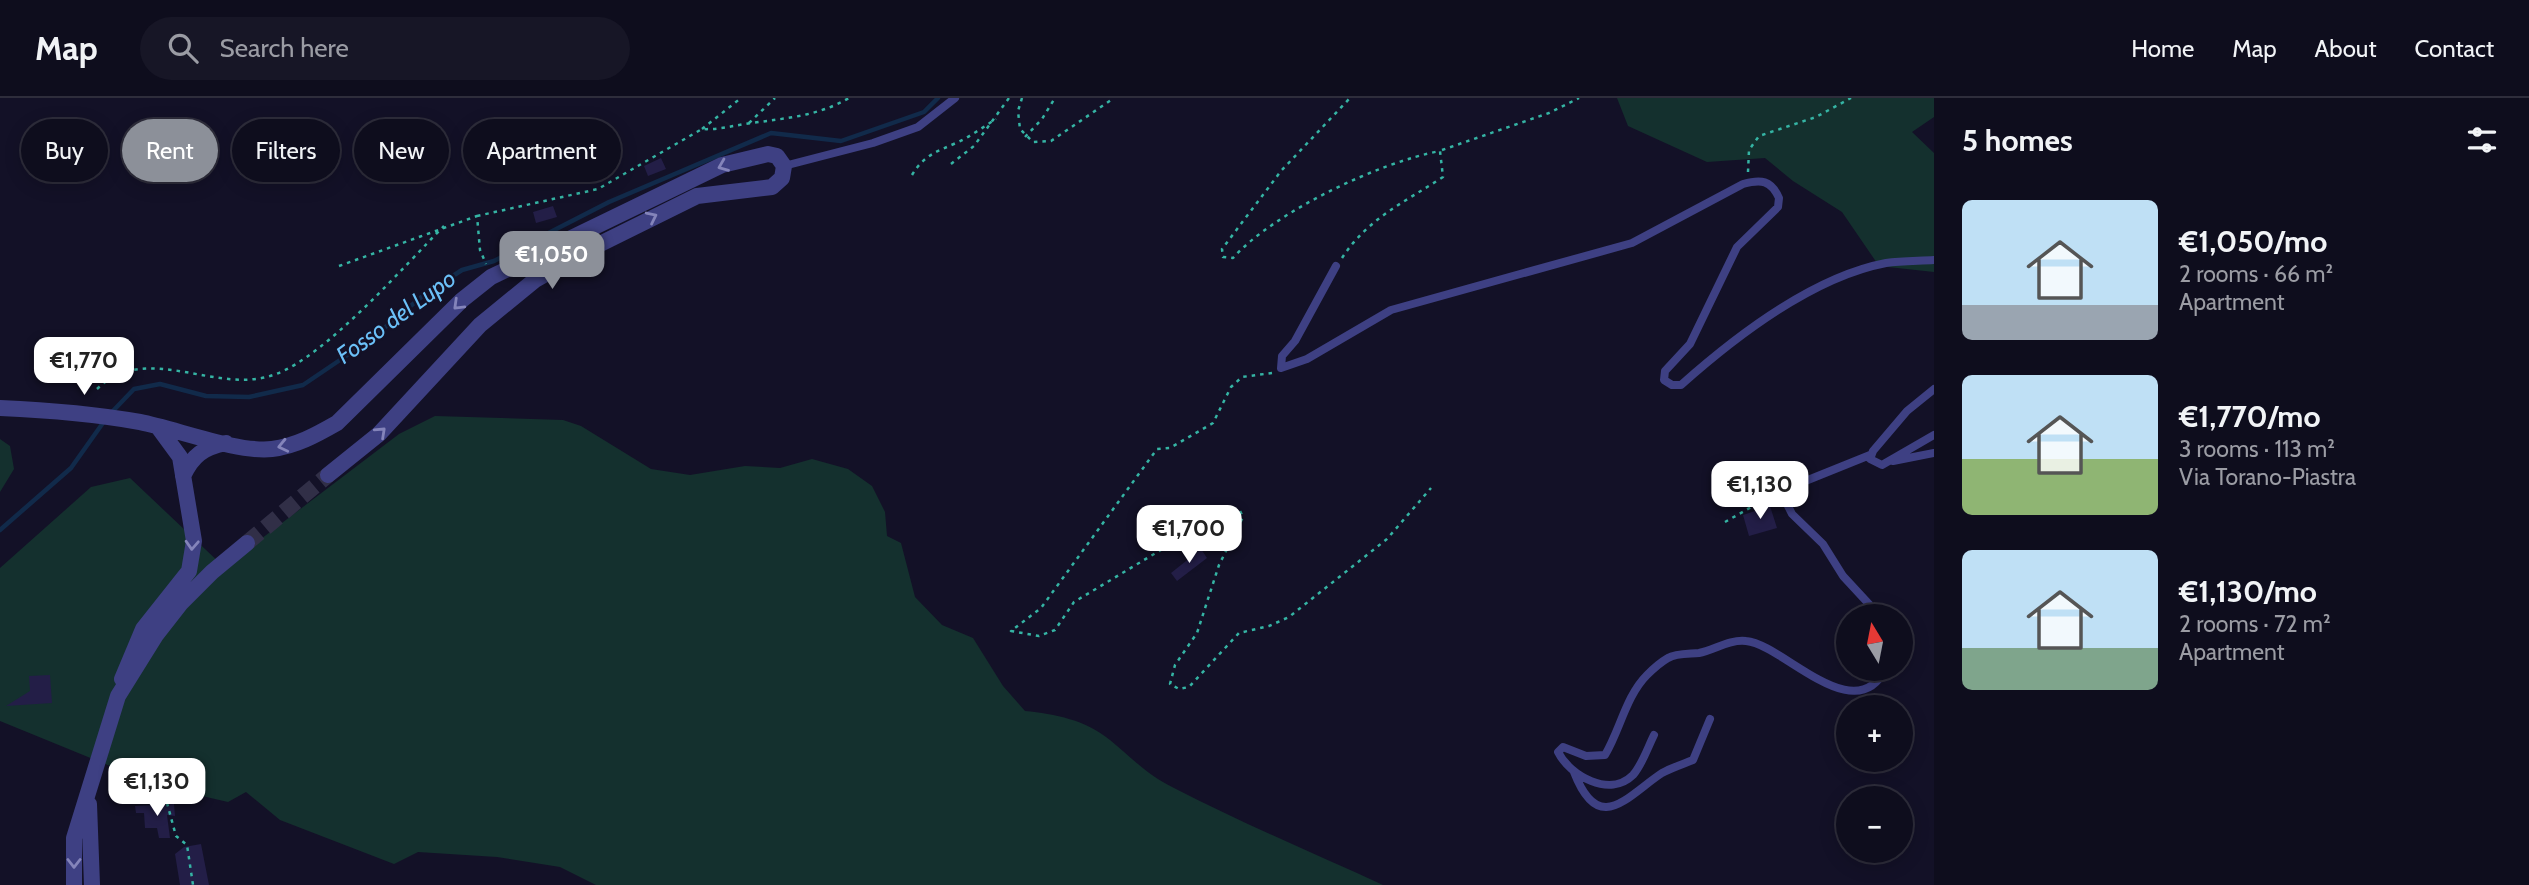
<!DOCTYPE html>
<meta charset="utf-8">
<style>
:root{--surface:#0e0d1d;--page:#171626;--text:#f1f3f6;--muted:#9b9ca4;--line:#2e2d3b;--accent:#8c9099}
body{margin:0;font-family:Cabin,sans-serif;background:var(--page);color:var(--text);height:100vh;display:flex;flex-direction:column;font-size:26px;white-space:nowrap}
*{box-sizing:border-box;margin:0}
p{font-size:23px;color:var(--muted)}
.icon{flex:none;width:38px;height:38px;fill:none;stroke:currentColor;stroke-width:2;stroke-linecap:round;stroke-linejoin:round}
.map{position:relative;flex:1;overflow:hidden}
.sheet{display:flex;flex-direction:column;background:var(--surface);width:595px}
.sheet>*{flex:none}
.hud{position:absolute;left:21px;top:21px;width:665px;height:63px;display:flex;gap:14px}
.needle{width:46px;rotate:350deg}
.tools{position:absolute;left:1836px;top:506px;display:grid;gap:14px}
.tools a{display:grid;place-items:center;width:77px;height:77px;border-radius:50%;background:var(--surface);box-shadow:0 4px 18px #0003,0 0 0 2px var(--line);font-size:35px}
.price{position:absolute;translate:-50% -60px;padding:0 16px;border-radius:14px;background:#fff;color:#222;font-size:23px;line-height:46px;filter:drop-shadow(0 2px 4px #0008)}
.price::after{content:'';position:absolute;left:50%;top:42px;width:21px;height:16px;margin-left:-10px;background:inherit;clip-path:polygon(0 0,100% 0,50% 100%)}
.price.selected{background:var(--accent);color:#fff}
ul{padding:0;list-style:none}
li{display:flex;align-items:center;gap:21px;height:175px;padding:0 28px}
li span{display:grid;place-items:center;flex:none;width:196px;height:140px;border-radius:10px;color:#555}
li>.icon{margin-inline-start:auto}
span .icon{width:84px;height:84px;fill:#fffc;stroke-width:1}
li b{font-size:30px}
h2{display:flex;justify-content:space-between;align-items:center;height:84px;padding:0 28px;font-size:30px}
.pill{padding:0 24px;border-radius:32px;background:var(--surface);box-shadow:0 4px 18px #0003,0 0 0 2px var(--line);font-size:24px;line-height:63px}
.pill.selected{background:var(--accent);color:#fff}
header{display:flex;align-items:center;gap:42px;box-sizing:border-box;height:98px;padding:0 35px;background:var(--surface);border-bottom:2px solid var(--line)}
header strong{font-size:33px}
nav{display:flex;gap:38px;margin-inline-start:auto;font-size:24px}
.search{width:490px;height:63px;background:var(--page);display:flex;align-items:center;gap:18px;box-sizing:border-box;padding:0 24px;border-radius:38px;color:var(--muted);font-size:26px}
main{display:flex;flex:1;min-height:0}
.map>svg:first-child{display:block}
.green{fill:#14302e}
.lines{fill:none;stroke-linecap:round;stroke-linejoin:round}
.stream{stroke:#112a4a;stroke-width:4.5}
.building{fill:#231e47}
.street-tunnel{stroke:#312f47;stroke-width:16;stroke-dasharray:16 8;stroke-linecap:butt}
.path{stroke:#35b4a4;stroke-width:2.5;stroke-dasharray:3.5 5;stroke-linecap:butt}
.lane{stroke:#3e4083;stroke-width:8}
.street{stroke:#3e4083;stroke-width:16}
.oneway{stroke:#8484ba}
.labels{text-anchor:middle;stroke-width:5;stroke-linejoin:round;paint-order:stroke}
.water-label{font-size:24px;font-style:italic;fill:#6bc0f8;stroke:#131127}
</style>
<header>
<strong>Map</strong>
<div class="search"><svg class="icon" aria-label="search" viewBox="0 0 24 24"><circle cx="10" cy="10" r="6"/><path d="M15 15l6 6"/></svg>Search here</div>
<nav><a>Home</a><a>Map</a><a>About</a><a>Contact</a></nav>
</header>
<main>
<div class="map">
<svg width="1934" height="787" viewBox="0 0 1934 787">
<rect width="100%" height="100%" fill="#131127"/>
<path class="green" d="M1617 0H1934V19L1912 34 1934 55V174L1879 168 1842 114 1793 83 1765 60 1707 64 1628 28Z
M435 318 563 322 581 328 651 371 690 377 745 368 780 370 812 361 848 371 872 388 885 414 887 438 901 445 915 499 942 527 973 540 1003 588 1025 613C1055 616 1086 622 1110 642 1132 660 1147 677 1174 690 1242 725 1313 755 1383 787H596L560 769 497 759 418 754 394 766 280 722 246 694 228 704 159 688 0 623V470L91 389 130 380 224 469 399 336Z
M0 341 10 348 14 371 0 394Z"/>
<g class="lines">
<path class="stream" d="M111 315 134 291 160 286 206 298 249 299 303 287 371 241 425 196 462 172 494 163 609 104 771 35 841 43 924 14 938 0
M0 432 71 370 105 322"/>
</g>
<path class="building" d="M661 60 666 71 648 78 644 68Z
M553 108 557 119 536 125 533 114Z
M1770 408 1777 430 1749 438 1743 417Z
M1201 451 1207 460 1177 483 1171 475Z
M50 577 52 605 6 608 30 593 29 578Z
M174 706 175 718 167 717 170 740H159L157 730H145L144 715H136L135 708Z
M201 746 209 787H180L175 756 184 749Z"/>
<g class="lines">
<path class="street-tunnel" d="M247 445 328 377"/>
<path class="path" d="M1022 0 1018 13 1020 31 1033 44 1051 43 1114 0
M749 25 775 0
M702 31 741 0
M1025 39 1042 21 1055 0
M1442 52 1549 15 1579 0
M951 66 974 48 1009 0
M1748 74 1749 52 1759 38 1816 19 1851 0
M912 77C924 57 936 54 956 45 970 39 983 29 996 21
M477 118 598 91 702 31C720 32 735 27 752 25 787 20 818 18 849 0
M1342 160C1368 120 1405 104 1443 79L1440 53C1380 64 1274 114 1233 160L1223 159 1222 151 1281 73 1350 0
M339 168 477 118 480 152 486 166
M1272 275 1242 279 1231 289 1213 325 1170 350 1157 351 1041 510 1011 533 1039 538 1055 532 1074 504 1219 417 1239 411 1243 419 1219 467 1197 535 1175 567 1170 586 1179 591 1189 589 1239 535 1269 528 1289 519 1387 441 1431 390
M97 291C148 242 217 299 276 276 327 257 404 168 444 128
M1725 424 1774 396
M167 705 176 738 187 747 193 787"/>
<path class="lane" d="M784 68 873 45 918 29 955 0
M1336 168 1295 243 1282 258 1281 270 1307 261 1391 212 1632 145 1743 86C1761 81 1771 82 1779 100L1778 109 1737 149 1690 246 1665 273 1664 282 1672 287H1681C1736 238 1812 179 1886 165 1901 163 1918 163 1934 162
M1934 291 1907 313 1873 353 1870 361 1882 367 1934 337
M1870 357 1793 388 1785 402 1792 416 1823 446 1843 478 1880 518
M1893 363 1934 355
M1654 637C1648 649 1642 667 1633 677 1610 700 1570 678 1558 654L1563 649 1586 658 1605 657C1620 632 1626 598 1647 577 1653 571 1661 564 1668 560 1676 555 1690 556 1699 555 1714 552 1730 541 1746 543 1783 546 1855 633 1886 570
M1574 674C1599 739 1627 698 1662 675 1671 670 1683 666 1693 662L1710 621"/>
<path class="street" d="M0 310C46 312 95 316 140 324 176 331 238 355 272 351 296 348 316 337 337 325L462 202 491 179 722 67 768 56 777 58 784 68 782 80 772 89 697 98 590 151 535 182 480 227 379 336 328 377
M183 378C193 357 203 350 226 345
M122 581 143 531 189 473 194 443 180 359 158 329
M89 706 92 787
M74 787V740L118 598 156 537 181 505 212 474 247 445"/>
</g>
<defs><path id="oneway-chevron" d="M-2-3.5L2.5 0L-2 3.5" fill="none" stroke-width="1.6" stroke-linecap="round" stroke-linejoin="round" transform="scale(1.75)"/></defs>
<g class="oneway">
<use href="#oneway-chevron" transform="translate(723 68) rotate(158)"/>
<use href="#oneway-chevron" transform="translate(652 119) rotate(-26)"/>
<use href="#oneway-chevron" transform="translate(458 207) rotate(136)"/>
<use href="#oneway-chevron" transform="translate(381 334) rotate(-43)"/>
<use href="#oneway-chevron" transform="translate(283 348) rotate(167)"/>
<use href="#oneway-chevron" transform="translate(192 447) rotate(93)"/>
<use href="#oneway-chevron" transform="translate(74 765) rotate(90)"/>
</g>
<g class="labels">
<g class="water-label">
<text transform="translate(396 219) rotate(-36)" y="8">Fosso del Lupo</text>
</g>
</g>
</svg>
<div class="tools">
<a><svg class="needle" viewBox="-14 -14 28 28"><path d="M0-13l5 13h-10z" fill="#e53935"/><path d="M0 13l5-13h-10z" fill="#9b9ca4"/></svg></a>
<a>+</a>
<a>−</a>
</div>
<b class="price selected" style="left:552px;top:193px">€1,050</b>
<b class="price" style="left:84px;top:299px">€1,770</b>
<b class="price" style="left:1760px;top:423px">€1,130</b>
<b class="price" style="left:1189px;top:467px">€1,700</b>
<b class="price" style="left:157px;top:720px">€1,130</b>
<div class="hud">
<a class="pill">Buy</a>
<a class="pill selected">Rent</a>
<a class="pill">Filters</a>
<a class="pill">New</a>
<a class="pill">Apartment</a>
</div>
</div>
<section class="sheet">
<h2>5 homes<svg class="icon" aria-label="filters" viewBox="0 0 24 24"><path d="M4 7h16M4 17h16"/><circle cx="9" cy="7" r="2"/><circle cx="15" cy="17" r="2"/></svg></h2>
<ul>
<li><span style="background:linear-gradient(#bfe0f5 75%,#9aa5b1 0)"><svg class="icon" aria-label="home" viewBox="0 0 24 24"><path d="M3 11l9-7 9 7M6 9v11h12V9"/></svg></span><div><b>€1,050/mo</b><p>2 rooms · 66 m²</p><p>Apartment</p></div></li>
<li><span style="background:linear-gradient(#bfe0f5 60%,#8fb573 0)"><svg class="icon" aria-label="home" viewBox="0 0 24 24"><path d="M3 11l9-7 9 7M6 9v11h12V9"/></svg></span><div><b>€1,770/mo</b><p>3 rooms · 113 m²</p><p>Via Torano-Piastra</p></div></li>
<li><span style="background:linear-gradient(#bfe0f5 70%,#7fa58c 0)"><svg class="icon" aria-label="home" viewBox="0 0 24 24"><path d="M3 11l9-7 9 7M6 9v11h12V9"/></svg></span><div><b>€1,130/mo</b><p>2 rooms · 72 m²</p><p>Apartment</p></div></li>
</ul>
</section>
</main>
